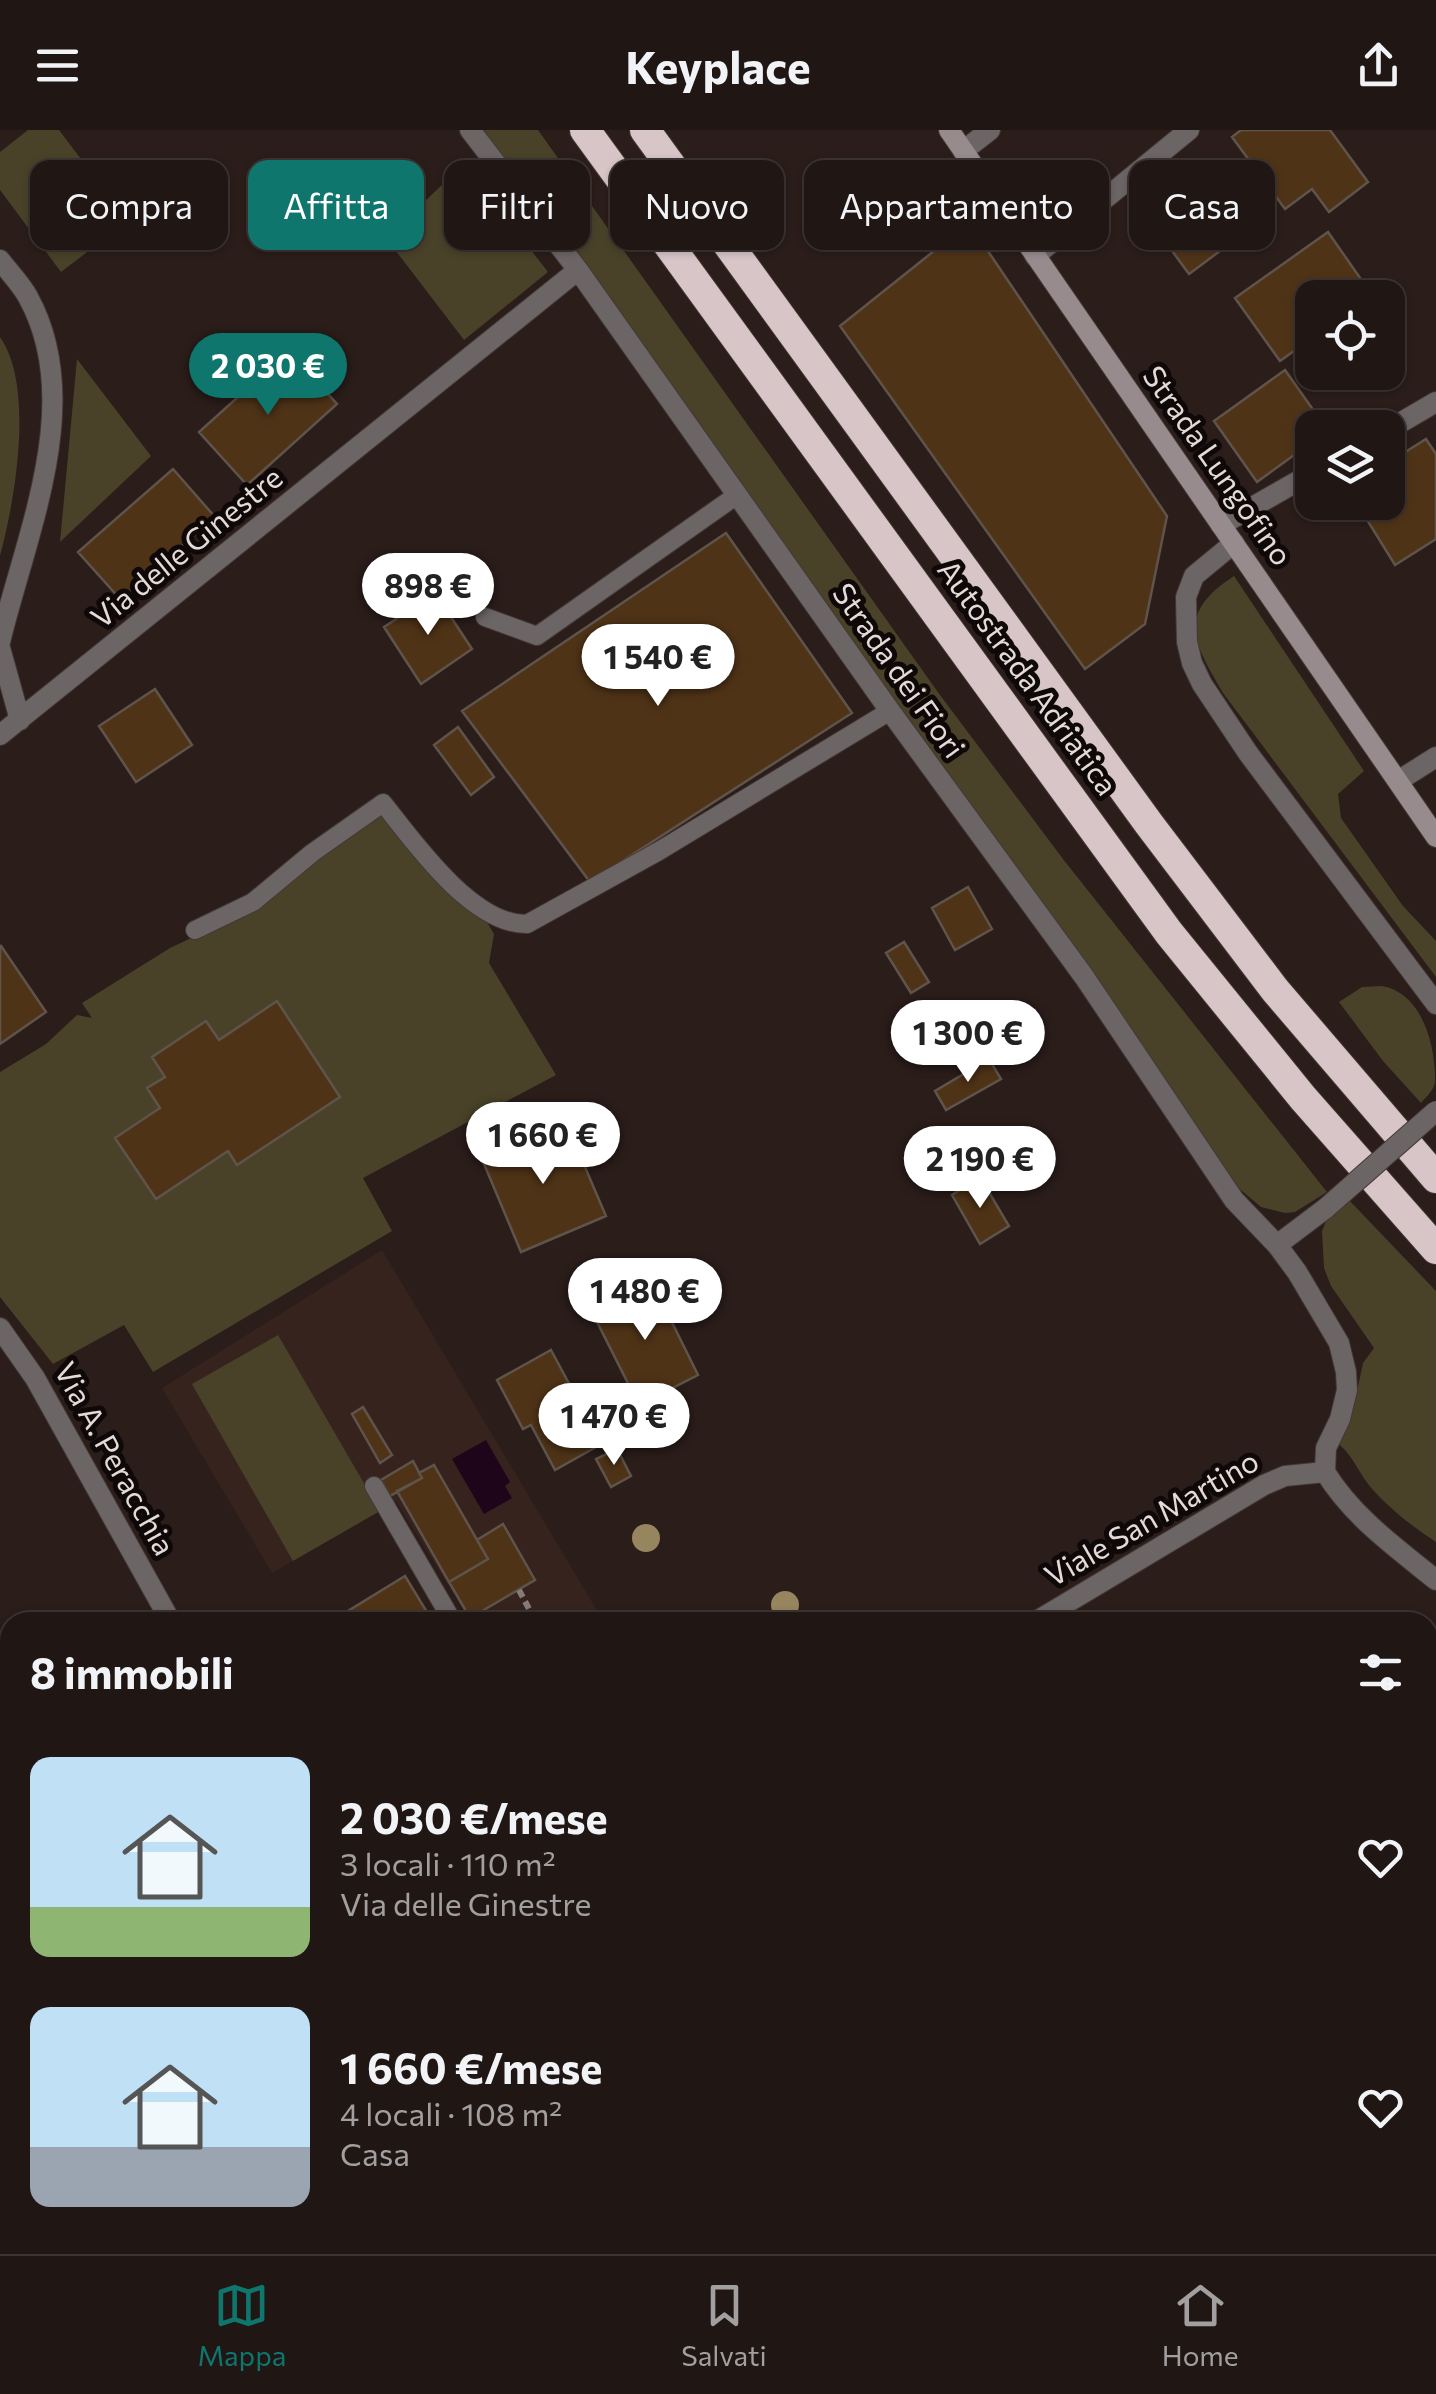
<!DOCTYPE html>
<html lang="it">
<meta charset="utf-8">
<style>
:root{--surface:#201614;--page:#2d2322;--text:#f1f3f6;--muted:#a29fa0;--line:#3d3534;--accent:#0f766e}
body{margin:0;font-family:Commissioner,sans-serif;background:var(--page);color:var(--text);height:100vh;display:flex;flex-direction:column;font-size:38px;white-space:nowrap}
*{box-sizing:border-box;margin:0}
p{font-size:32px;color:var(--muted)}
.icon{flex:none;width:55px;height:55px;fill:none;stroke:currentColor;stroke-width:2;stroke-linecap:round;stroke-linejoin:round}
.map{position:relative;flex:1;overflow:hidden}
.sheet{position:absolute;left:0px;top:1482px;width:1438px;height:642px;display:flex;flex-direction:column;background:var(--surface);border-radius:30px 30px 0 0;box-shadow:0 2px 8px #0004,0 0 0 2px var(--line)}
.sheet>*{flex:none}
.banner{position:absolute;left:30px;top:30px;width:1378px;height:90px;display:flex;gap:20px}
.tools{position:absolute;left:1295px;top:150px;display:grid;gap:20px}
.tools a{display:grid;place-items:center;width:110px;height:110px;border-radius:20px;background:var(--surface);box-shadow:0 2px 8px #0004,0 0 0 2px var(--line);font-size:50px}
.price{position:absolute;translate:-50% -85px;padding:0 22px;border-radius:35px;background:#fff;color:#222;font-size:32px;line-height:65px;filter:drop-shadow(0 2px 5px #0008)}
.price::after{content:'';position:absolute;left:50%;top:60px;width:30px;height:22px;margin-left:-15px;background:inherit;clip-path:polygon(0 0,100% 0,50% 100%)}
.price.selected{background:var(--accent);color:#fff}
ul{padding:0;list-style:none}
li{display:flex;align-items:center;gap:30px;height:250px;padding:0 30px}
li span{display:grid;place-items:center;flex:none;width:280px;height:200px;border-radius:20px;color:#555}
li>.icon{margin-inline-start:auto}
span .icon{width:120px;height:120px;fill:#fffc;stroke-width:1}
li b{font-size:42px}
h2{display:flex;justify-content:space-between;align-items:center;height:120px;padding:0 30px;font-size:42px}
.pill{padding:0 35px;border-radius:20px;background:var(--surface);box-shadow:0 2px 8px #0004,0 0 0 2px var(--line);font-size:35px;line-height:90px}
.pill.selected{background:var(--accent);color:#fff}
header{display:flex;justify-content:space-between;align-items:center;height:130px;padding:0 30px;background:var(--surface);font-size:45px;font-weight:700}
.tab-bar{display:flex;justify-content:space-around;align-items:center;height:140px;border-top:2px solid var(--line);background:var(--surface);font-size:28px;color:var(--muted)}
.tab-bar a{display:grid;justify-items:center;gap:5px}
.tab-bar .selected{color:var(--accent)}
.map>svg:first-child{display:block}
.built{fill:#36231e}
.green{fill:#494229}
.water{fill:#1f051a}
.building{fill:#4f3317;stroke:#5f544b;stroke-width:2.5}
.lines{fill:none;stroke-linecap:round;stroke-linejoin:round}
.lane-casing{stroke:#443835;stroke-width:20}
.street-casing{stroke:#443835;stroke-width:22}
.secondary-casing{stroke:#443835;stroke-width:22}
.highway-casing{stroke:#443835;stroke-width:32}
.path{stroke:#867b78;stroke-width:6;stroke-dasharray:8 5;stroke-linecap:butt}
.lane{stroke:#6c6566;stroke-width:18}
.street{stroke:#6c6566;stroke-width:20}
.secondary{stroke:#978b8d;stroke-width:20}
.highway{stroke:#d7c5c8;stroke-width:30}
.street-bridge-casing{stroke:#443835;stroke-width:22;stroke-linecap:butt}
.street-bridge{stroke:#6c6566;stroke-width:20}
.tree{fill:#96855f}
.labels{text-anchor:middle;stroke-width:10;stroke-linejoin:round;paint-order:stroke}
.street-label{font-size:30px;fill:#e4dbd9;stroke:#0e0908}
</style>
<header><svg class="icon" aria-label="menu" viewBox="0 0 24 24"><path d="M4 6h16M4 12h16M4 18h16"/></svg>Keyplace<svg class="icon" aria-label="share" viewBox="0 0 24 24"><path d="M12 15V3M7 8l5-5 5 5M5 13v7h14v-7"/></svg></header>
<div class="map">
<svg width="1436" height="2124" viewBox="0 0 1436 2124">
<rect width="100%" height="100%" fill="#2a1d1a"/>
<path class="built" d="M382 1120 601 1487 591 1492H471L396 1371 272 1443 162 1258Z"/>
<path class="green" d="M28 0H59L128 91 61 142 0 60V22Z
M482 0H538L940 565 1063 729 1327 1062 1295 1082 1285 1083 1261 1077 1236 1056 1130 898Z
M464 34 548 142 464 210 386 108Z
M0 207C35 257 15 370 0 426Z
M77 229 151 326 60 412Z
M1234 446 1364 641 1338 664 1341 688 1403 776 1436 811V847L1223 563C1194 513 1175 484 1234 446Z
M380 681 478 777 494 804 489 833 556 945 363 1048 392 1101 153 1242 124 1195 53 1234 0 1167V942L46 914 77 885 92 888 82 873 170 818 246 782Z
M1382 856C1422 863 1436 915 1435 953 1433 961 1426 967 1421 973L1383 931 1339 872 1362 857Z
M1348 1069 1436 1161V1412C1413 1397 1391 1380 1373 1360 1360 1346 1354 1327 1339 1314L1353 1280 1363 1233 1374 1218 1331 1156 1324 1138 1322 1101 1327 1089Z
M278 1205 380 1381 293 1431 192 1254Z"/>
<path class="water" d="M486 1310 510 1352 505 1356 512 1368 484 1384 452 1329Z"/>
<path class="building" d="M1241 0H1330L1368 52 1329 82 1312 59 1285 79 1232 7Z
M1210 41 1251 98 1189 144 1148 88Z
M969 93 1167 386 1145 494 1085 539 840 196Z
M1328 102 1372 165 1312 168V208L1280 231 1235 168Z
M289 221 337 274 247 355 199 302Z
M1285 240 1326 298H1312V312L1257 352 1214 291Z
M1426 309 1436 324V409L1395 435 1356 372H1388V333Z
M173 339 215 387 121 470 78 422Z
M726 403 852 583 590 752 462 581Z
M435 463 472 519 421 554 384 497Z
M155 559 192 615 136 652 99 596Z
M458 597 494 647 471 665 434 615Z
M968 757 992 799 955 820 932 778Z
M904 812 929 852 911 863 886 823Z
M1 816 46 882 0 914V817Z
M277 871 340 967 237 1035 228 1021 156 1069 115 1008 160 978 147 958 165 947 152 927 206 891 219 910Z
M989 929 1001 949 946 980 935 961Z
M567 995 606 1086 521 1122 479 1022 506 1010 510 1019Z
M980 1047 1009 1096 980 1114 952 1065Z
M652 1152 698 1245 639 1275 592 1182Z
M551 1220 573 1261 583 1255 612 1308 555 1340 531 1295 523 1299 497 1250Z
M363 1277 392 1325 380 1333 352 1284Z
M617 1319 631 1346 611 1357 596 1329Z
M413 1331 422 1348 390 1366 381 1350Z
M434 1335 488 1429 449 1452 397 1361 422 1348 419 1343Z
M503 1394 535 1450 470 1488 449 1452 488 1429 477 1410Z
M405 1446 433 1492H337L335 1489Z
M10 1589V1645L0 1648V1595Z
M10 1669V1717L0 1699V1674Z"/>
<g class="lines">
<g class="lane-casing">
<path id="lane" d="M485 487 537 506 737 365
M195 800 253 772 312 723 383 673C414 712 472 795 527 794L659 721 890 581
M374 1356 453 1492"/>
</g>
<g class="street-casing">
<path id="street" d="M470 0 578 140 890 581 1085 848 1234 1070 1277 1115 1297 1142 1339 1213 1346 1242 1347 1260 1340 1289 1326 1318 1325 1342 1285 1346 1264 1355 1035 1492
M963 21 990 0
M1035 126 1189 0
M0 130C9 142 21 154 28 167 86 272 26 404 0 512
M1388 300 1436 272
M1221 395 1312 343
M1234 413 1194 446 1186 467 1187 512 1192 533 1202 554 1248 623 1436 874
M0 518 20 590
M0 605 578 140
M1398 651 1436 627
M1277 1115 1326 1078
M0 1198 35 1248 171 1492
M1325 1342C1353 1387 1395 1417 1436 1450
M0 1817 10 1835
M0 1935 10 1933"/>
</g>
<g class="secondary-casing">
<path id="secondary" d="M949 0 1436 707"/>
</g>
<g class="highway-casing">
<path id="highway" d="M585 0 1169 803 1303 968 1436 1119
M645 0 1149 694 1275 860 1436 1048"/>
</g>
<path class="path" d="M519 1460 536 1492
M775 2115 780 2124"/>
<use href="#lane" class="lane"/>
<use href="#street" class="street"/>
<use href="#secondary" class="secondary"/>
<use href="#highway" class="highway"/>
<g class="street-bridge-casing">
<path id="street-bridge" d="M1326 1078 1436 981"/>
</g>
<use href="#street-bridge" class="street-bridge"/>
</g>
<g class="tree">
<circle cx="646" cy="1408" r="14"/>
<circle cx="785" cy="1475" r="14"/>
</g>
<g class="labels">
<g class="street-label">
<text transform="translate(1217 336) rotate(55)" y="10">Strada Lungofino</text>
<text transform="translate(187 418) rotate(-39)" y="10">Via delle Ginestre</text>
<text transform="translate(898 541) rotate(55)" y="10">Strada dei Fiori</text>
<text transform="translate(1027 548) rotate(54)" y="10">Autostrada Adriatica</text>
<text transform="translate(114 1329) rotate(61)" y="10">Via A. Peracchia</text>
<text transform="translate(1152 1389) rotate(-30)" y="10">Viale San Martino</text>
</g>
</g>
</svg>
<div class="tools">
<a><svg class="icon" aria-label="locate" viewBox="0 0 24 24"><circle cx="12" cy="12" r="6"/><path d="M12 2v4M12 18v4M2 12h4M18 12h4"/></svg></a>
<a><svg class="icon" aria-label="layers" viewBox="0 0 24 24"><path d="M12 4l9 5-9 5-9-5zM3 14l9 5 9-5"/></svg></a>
</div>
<b class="price selected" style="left:268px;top:288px">2 030 €</b>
<b class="price" style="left:428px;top:508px">898 €</b>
<b class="price" style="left:658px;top:579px">1 540 €</b>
<b class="price" style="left:968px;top:955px">1 300 €</b>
<b class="price" style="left:543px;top:1057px">1 660 €</b>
<b class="price" style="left:980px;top:1081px">2 190 €</b>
<b class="price" style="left:645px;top:1213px">1 480 €</b>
<b class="price" style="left:614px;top:1338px">1 470 €</b>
<div class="banner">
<a class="pill">Compra</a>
<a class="pill selected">Affitta</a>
<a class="pill">Filtri</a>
<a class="pill">Nuovo</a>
<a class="pill">Appartamento</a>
<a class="pill">Casa</a>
</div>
<section class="sheet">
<h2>8 immobili<svg class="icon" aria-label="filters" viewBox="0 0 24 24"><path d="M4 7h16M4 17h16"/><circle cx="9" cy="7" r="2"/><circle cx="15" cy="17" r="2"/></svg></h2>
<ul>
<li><span style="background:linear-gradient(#bfe0f5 75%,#8fb573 0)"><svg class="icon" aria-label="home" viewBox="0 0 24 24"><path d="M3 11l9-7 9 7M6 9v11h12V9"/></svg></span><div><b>2 030 €/mese</b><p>3 locali · 110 m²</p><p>Via delle Ginestre</p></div><svg class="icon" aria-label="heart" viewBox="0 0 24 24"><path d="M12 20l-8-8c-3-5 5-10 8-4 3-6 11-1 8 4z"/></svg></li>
<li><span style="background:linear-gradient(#bfe0f5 70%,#9aa5b1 0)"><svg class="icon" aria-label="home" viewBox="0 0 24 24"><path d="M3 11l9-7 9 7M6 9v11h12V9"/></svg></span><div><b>1 660 €/mese</b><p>4 locali · 108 m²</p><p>Casa</p></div><svg class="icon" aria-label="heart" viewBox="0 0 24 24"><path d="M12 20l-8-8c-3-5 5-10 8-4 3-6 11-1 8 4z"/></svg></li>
</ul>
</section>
</div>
<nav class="tab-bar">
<a class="selected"><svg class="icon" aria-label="map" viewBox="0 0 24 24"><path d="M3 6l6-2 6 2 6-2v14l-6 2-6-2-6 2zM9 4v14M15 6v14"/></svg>Mappa</a>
<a><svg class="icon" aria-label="saved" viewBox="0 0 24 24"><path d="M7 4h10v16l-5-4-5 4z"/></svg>Salvati</a>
<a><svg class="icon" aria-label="home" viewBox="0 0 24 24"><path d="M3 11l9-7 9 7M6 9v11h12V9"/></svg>Home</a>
</nav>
